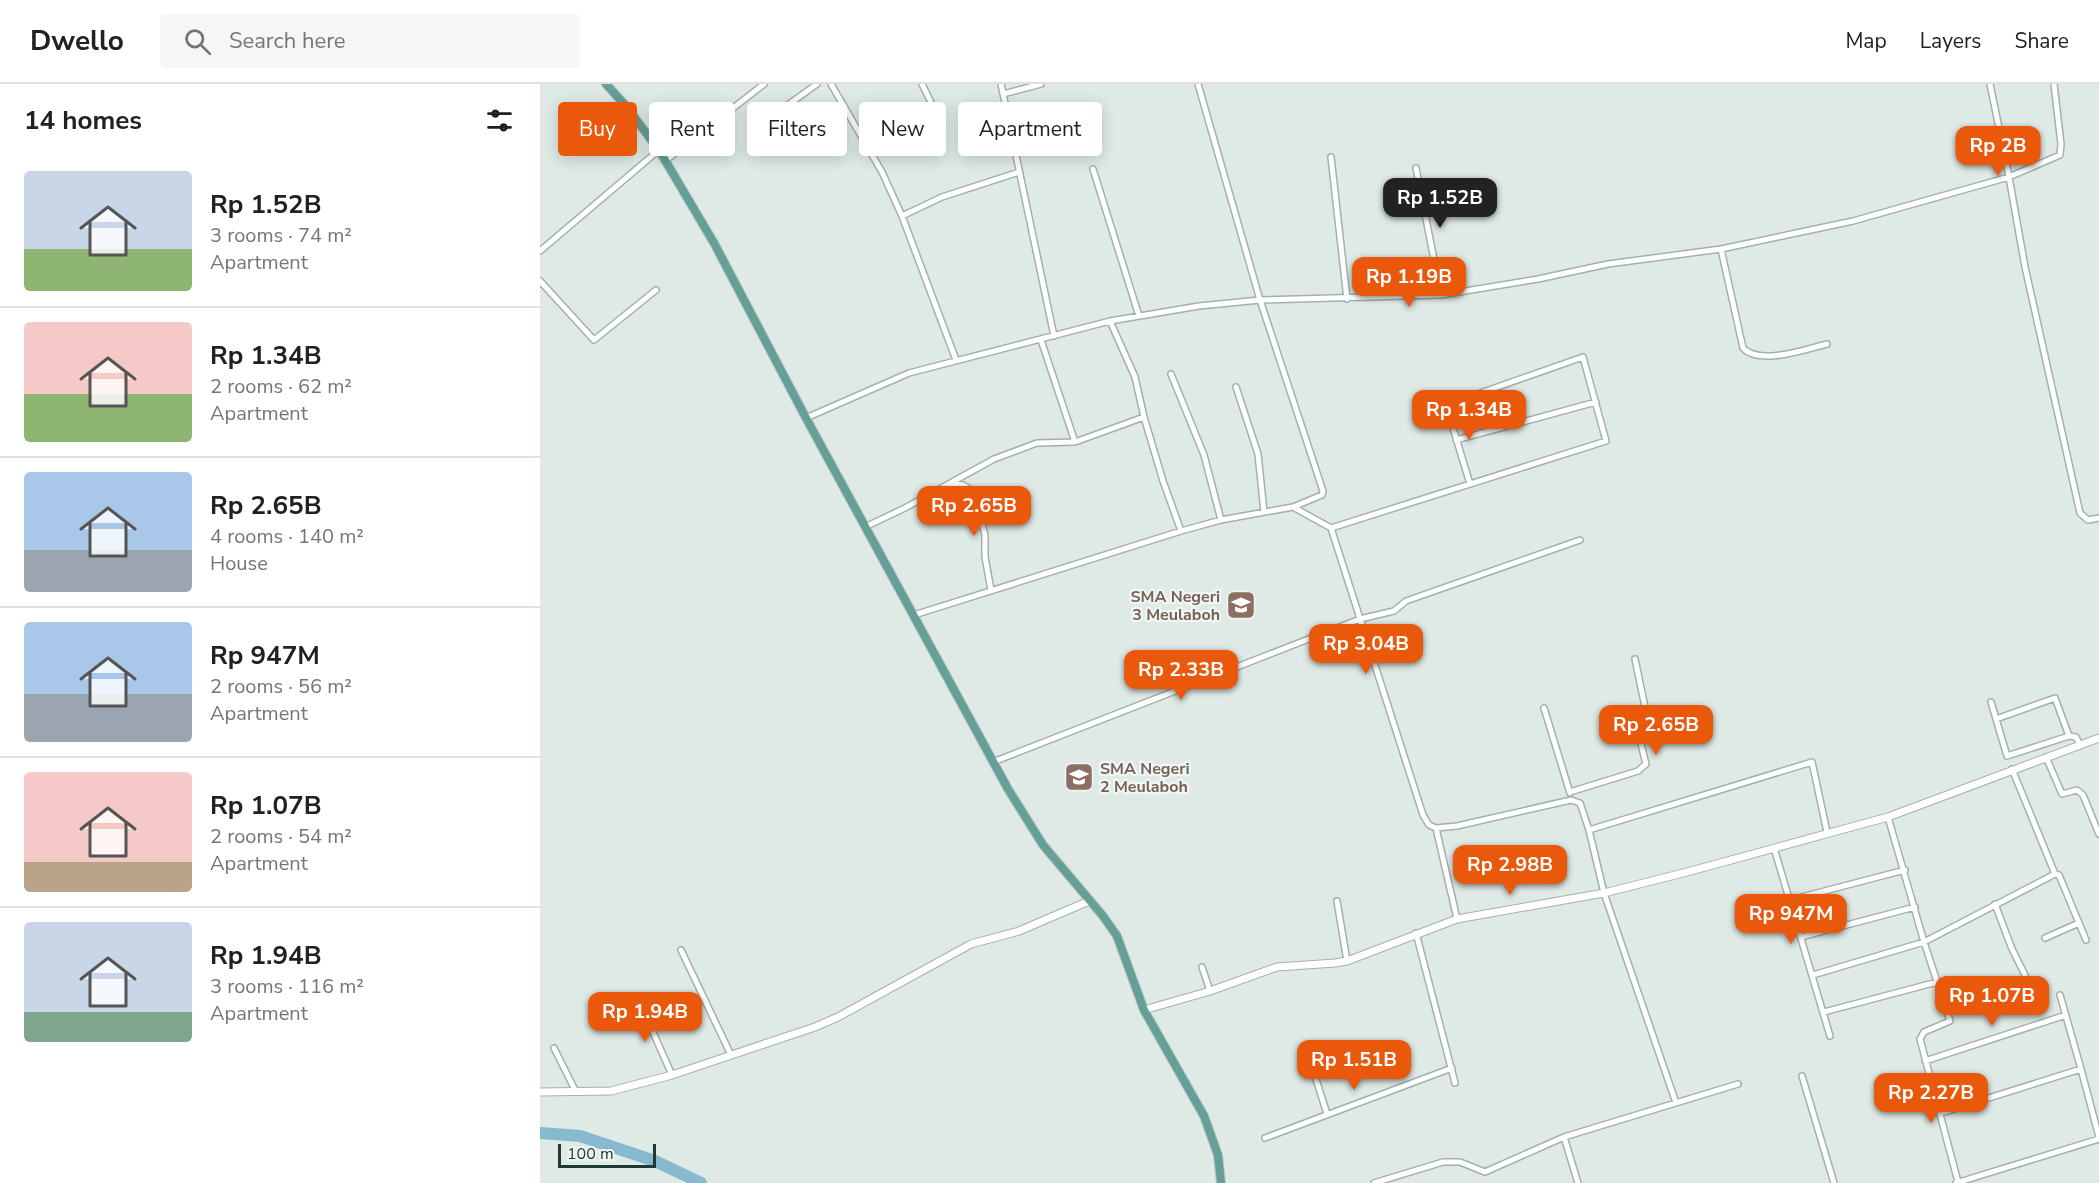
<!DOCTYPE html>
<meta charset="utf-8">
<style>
:root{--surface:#fff;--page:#f6f6f6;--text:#202124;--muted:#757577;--line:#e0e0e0;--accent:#ea580c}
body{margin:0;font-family:"Nunito Sans",sans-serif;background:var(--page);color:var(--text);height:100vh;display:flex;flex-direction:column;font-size:22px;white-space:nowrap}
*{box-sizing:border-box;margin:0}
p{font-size:20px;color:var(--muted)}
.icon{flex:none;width:33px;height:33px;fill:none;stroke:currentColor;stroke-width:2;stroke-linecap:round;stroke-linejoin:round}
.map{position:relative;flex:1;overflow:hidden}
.drawer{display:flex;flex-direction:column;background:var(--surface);width:540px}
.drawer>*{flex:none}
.hud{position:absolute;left:18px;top:18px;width:570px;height:54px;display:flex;gap:12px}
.scale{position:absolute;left:18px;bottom:15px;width:98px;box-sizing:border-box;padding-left:6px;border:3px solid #203936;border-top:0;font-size:16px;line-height:21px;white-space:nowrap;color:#203936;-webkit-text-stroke:4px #eff7f4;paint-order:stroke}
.price{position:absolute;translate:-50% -51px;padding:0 14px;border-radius:12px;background:var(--accent);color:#fff;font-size:20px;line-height:39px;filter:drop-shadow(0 2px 3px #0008)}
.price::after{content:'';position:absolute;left:50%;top:36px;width:18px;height:14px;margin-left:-9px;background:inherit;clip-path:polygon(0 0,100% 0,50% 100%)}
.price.active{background:#222;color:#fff}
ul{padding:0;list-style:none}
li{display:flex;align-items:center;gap:18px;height:150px;padding:0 24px}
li+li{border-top:2px solid var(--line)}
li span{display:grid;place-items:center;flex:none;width:168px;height:120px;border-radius:6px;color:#555}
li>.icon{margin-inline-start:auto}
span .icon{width:72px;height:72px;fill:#fffc;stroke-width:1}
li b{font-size:26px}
h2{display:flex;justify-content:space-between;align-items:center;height:72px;padding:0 24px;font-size:26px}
.pill{padding:0 21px;border-radius:6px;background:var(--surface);box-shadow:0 3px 15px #0003;font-size:21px;line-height:54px}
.pill.active{background:var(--accent);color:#fff}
header{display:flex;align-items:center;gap:36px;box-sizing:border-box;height:84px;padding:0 30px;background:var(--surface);border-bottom:2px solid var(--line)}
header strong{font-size:28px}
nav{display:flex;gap:33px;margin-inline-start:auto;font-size:21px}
.search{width:420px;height:54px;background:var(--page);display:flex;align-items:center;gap:15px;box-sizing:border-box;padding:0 21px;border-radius:6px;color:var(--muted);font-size:22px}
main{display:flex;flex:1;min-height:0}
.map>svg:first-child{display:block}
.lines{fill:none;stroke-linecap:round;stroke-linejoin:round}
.river{stroke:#87b9cf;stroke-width:12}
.minor-casing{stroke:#a2b1ae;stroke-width:8}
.tertiary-casing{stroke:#a2b1ae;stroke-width:9}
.primary-casing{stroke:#bcc4c3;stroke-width:10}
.minor{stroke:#fff;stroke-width:5}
.tertiary{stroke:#fff;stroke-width:7}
.primary{stroke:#649f98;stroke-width:8}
.labels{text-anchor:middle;stroke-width:4.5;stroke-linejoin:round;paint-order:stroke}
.education-label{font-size:16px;font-weight:bold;fill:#785e54;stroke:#eff7f4;text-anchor:end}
</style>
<header>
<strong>Dwello</strong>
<div class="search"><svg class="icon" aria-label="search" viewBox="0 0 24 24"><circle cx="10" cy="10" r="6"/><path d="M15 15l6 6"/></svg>Search here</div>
<nav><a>Map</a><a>Layers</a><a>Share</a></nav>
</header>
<main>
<section class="drawer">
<h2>14 homes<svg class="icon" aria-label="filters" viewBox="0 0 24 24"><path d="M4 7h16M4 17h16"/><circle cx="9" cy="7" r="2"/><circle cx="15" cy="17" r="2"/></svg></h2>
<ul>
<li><span style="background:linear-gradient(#c9d6e8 65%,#8fb573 0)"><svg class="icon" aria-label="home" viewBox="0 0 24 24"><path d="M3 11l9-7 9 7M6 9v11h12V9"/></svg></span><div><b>Rp 1.52B</b><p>3 rooms · 74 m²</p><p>Apartment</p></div></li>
<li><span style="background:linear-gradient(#f6c9c9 60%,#8fb573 0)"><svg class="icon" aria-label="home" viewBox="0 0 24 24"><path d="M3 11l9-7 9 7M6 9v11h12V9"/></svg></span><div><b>Rp 1.34B</b><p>2 rooms · 62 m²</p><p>Apartment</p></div></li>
<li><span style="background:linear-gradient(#a9c7e8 65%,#9aa5b1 0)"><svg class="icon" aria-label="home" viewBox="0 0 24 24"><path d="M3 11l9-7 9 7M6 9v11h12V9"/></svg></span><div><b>Rp 2.65B</b><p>4 rooms · 140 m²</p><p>House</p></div></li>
<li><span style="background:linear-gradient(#a9c7e8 60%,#9aa5b1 0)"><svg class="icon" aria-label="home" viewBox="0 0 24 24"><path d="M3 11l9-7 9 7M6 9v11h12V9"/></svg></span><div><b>Rp 947M</b><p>2 rooms · 56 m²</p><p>Apartment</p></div></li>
<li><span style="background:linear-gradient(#f6c9c9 75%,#b9a48a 0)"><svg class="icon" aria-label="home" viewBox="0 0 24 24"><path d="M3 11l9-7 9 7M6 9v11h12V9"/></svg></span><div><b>Rp 1.07B</b><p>2 rooms · 54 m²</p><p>Apartment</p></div></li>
<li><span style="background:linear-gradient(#c9d6e8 75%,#7fa58c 0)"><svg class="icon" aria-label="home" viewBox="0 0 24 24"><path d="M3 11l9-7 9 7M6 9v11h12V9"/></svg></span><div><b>Rp 1.94B</b><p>3 rooms · 116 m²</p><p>Apartment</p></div></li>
</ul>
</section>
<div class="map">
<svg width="1559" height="1099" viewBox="0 0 1559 1099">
<rect width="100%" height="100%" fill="#dfeae7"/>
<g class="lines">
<path class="river" d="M0 1049 40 1052 115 1077 161 1099"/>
<g class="minor-casing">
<path id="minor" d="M291 0 342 88 362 132 416 276
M382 0 402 41
M461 0 514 252
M658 0 720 216 783 407 782 411 753 423
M1450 0 1469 93 1485 183 1540 429 1548 436 1559 434
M463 10 501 0
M231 33 277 0
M791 73 807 215
M125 77 224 0
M876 84 901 211
M553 85 599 232
M362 132 402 113 479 88
M1181 165 1203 264C1219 282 1267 265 1287 260
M0 167 119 66
M0 197 54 256 116 206
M570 237 595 293 604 333 623 397 641 447
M501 256 535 358
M631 290 664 371 681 436
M696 303 718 370 724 428
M266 334 369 289 570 237 659 222 720 216 901 211 998 195 1068 180 1181 165 1313 137 1469 93 1520 71 1521 60 1514 0
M916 356 1056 318
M413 400 423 401 433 407 445 451V473L451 506
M325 443 365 424 454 375 497 359 535 358 604 333
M791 444 883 731 889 741 896 744 917 835
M374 531 641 447 681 436 753 423 791 444 1066 357 1043 273 906 321 930 400
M1451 618 1467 672 1529 652
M1004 624 1030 709
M1456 635 1515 614 1529 652 1536 653 1540 661
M1506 673 1522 710 1537 706 1543 711 1559 750
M453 678 820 535 854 527 866 517 1040 456
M1472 685 1515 790 1519 791 1546 856
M1030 708 1098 687 1106 680 1099 652 1110 647 1095 575
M1348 733 1384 858 1410 937 1384 948 1380 955 1418 1098
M896 744 917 742 1031 716 1040 719 1049 746 1064 809 1136 1019
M1049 746 1272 678 1287 748
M1234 764 1290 952
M1250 816 1365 786
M797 817 807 877
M1455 820 1472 865 1485 891
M876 849 915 999
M1261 853 1375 823
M1505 854 1539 839
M141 866 191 971
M662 883 670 907
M1273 891 1384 858 1515 790
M1520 911 1541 985
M100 919 132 991
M1284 928 1397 898
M14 964 36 1008
M769 973 787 1030
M1385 977 1526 931
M1262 992 1294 1099
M1401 1029 1541 985 1559 1053
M1024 1053 1038 1099
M725 1054 912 984
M834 1099 903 1078H920L945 1088 1024 1053 1198 1000
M1416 1099 1559 1055"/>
</g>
<g class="tertiary-casing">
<path id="tertiary" d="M604 926 670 907 737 883 795 879 807 877 917 835 1064 809 1147 788 1348 733 1559 654
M0 1008 71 1007 132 991 275 943 298 933 431 860 479 847 549 817"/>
</g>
<g class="primary-casing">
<path id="primary" d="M66 0 85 21 119 66 174 159 266 334 468 705 503 761 563 832 577 852 604 926 664 1032 678 1071 681 1099"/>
</g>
<use href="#minor" class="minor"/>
<use href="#tertiary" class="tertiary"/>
<use href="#primary" class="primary"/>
</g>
<defs>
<g id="school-square" transform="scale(1.5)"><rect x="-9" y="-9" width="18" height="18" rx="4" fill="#8d6e63" stroke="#eff7f4"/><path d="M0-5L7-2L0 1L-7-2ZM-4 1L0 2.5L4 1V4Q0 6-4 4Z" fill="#fff"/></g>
</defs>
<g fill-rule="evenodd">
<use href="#school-square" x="701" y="521"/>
<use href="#school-square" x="539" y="693"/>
</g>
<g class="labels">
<g class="education-label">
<text x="680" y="518">SMA Negeri<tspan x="680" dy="18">3 Meulaboh</tspan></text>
<text x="560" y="690" text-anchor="start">SMA Negeri<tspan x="560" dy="18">2 Meulaboh</tspan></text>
</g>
</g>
</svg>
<div class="scale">100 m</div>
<b class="price" style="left:1458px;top:93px">Rp 2B</b>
<b class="price active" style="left:900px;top:145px">Rp 1.52B</b>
<b class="price" style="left:869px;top:224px">Rp 1.19B</b>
<b class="price" style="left:929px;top:357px">Rp 1.34B</b>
<b class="price" style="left:434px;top:453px">Rp 2.65B</b>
<b class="price" style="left:826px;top:591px">Rp 3.04B</b>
<b class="price" style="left:641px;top:617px">Rp 2.33B</b>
<b class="price" style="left:1116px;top:672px">Rp 2.65B</b>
<b class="price" style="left:970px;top:812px">Rp 2.98B</b>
<b class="price" style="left:1251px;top:861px">Rp 947M</b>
<b class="price" style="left:1452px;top:943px">Rp 1.07B</b>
<b class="price" style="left:105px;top:959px">Rp 1.94B</b>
<b class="price" style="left:814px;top:1007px">Rp 1.51B</b>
<b class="price" style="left:1391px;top:1040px">Rp 2.27B</b>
<div class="hud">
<a class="pill active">Buy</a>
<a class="pill">Rent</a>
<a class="pill">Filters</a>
<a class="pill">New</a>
<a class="pill">Apartment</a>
</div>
</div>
</main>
